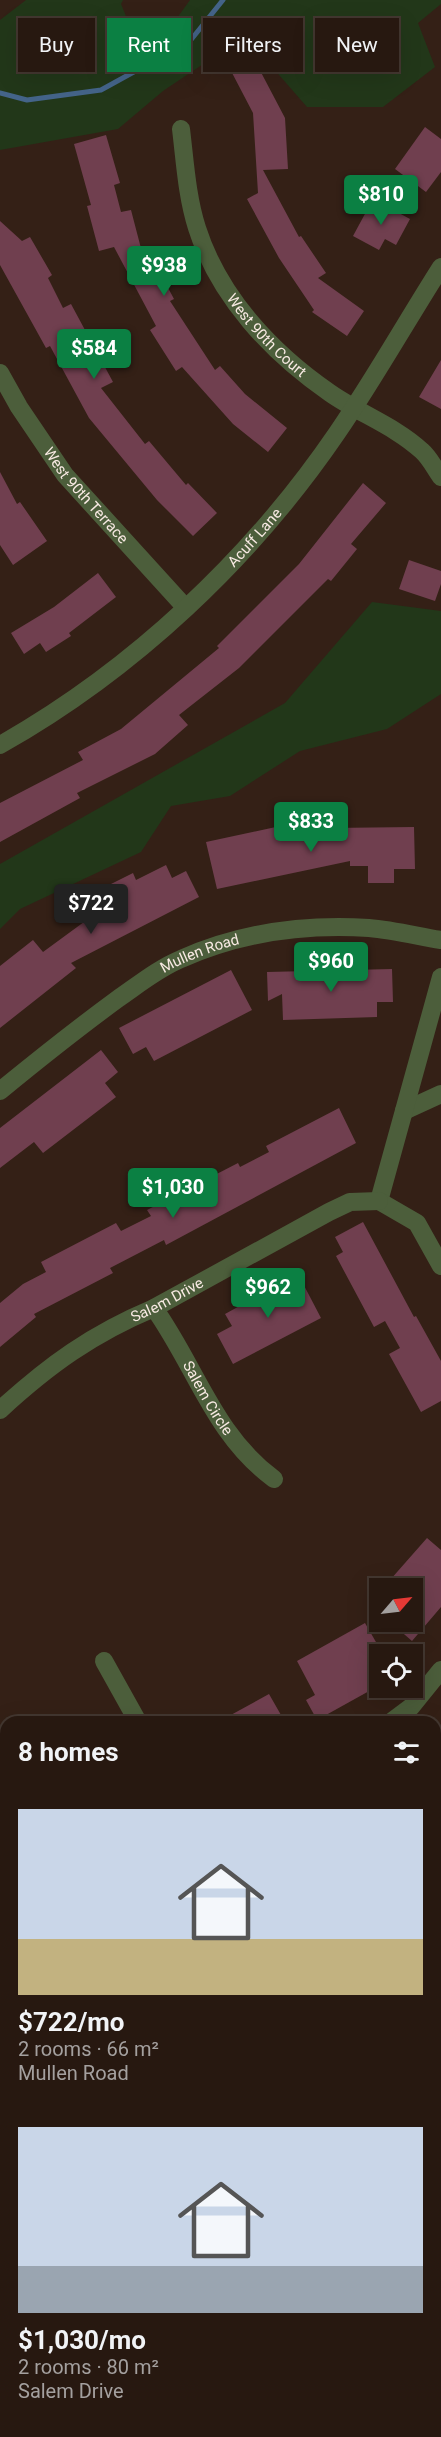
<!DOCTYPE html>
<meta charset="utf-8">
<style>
:root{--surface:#271810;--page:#33251e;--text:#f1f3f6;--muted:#a4a09f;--line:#433730;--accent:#0b8043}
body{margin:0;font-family:Roboto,sans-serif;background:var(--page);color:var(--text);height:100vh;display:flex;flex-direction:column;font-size:22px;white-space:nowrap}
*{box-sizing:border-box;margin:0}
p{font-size:20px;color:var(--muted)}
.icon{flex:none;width:33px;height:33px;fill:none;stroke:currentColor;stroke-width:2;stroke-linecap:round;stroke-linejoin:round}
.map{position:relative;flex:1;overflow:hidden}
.side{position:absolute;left:0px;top:1716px;width:441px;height:722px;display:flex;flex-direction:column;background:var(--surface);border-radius:18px 18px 0 0;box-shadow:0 6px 24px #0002,0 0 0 2px var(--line)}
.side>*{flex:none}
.banner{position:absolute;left:18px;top:18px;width:405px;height:54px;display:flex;gap:12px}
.needle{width:39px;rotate:62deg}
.controls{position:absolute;left:369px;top:1578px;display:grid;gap:12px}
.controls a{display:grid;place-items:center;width:54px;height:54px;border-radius:0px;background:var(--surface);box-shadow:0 6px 24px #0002,0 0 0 2px var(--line);font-size:30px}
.price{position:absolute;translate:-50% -51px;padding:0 14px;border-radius:6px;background:var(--accent);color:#fff;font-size:20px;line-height:39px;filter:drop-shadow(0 2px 3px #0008)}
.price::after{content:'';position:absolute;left:50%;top:36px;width:18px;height:14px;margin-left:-9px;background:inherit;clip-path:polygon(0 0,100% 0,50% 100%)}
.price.on{background:#222;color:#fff}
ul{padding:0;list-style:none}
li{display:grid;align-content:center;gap:12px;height:318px;padding:0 18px}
li span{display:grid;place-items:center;height:186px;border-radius:0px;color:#555}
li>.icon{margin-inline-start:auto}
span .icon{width:108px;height:108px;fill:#fffc;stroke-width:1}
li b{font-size:26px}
h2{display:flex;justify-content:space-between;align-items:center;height:72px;padding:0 18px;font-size:26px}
.pill{padding:0 21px;border-radius:0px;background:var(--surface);box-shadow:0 6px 24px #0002,0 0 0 2px var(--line);font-size:21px;line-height:54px}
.pill.on{background:var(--accent);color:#fff}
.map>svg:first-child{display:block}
.green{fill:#223719}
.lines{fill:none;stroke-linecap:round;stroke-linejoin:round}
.stream{stroke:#446489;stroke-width:5}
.building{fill:#703f4f}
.path{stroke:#827067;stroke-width:3;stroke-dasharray:4.5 4.5;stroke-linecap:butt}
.lane{stroke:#4c5e3b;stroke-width:9}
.street{stroke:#4c5e3b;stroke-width:18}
.labels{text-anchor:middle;stroke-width:4.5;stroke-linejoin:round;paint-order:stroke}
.street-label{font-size:15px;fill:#f8eae3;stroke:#342016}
</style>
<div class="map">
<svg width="441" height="2437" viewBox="0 0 441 2437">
<rect width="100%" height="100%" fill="#342016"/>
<path class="green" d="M26 0H123L121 4 135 38 172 25 190 0H441V4L418 23 435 67 383 107H307L245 36 163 91 118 129 0 150V20Z
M372 602 441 611V694L387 729 300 751 230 796 171 806 141 852 20 909 0 929V864L285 703Z
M6 2118V2206L0 2209V2121Z"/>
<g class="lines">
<path class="stream" d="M0 93 27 100 101 90 190 41 223 0"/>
</g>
<path class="building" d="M253 57 285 118 288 169 263 170 299 237 301 236 326 273 318 278 364 311 347 336 312 312 314 310 279 258 247 199 258 193 253 113 230 69Z
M425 127 441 139V172L426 192 395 169Z
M106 135 120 183 114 185 121 212 131 210 143 256 149 252 174 299 170 301 215 370 220 366 245 394 287 428 268 452 233 424 182 367 176 371 150 330 156 326 114 247 99 251 87 206 91 205 74 144Z
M373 199 410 219 396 245 385 239 379 250 353 236Z
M0 221 22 241 30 237 52 275 48 278 63 308 71 304 113 382 101 388 145 444 149 441 186 485 188 483 217 513 193 536 157 500 89 418 50 346 46 348 0 265Z
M441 360V409L419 397Z
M0 472 17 504 20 502 47 541 13 565 0 545Z
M363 483 386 503 351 544 357 549 331 581 328 579 239 668 179 715 188 725 155 754 77 793 80 798 0 842V803L83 760 78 752 121 729 219 648 217 646 299 564Z
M409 560 441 571V584L435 601 399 589Z
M98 573 116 597 69 633 71 636 46 652 40 643 24 654 11 633 54 607Z
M330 824 331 828 414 827 415 869H394V883H368V866H350V861L217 889 206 842 285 825 286 833Z
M166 865 172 878 186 871 199 897 71 963 76 968 0 1028V966L33 940 43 952 88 919 82 907 112 891 109 885 133 873 136 880Z
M392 969 393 1002H377V1017L283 1020 282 994 268 1001 267 972Z
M231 970 252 1010 154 1061 146 1047 133 1054 119 1028Z
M101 1050 118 1072 105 1083 116 1097 43 1153 34 1142 0 1168V1128Z
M339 1108 356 1143 166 1245 164 1240 110 1268 113 1273 34 1314 36 1317 0 1347V1303L23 1284 46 1272 41 1262 116 1223 121 1231 151 1216 147 1210 238 1163 240 1167 269 1152 266 1146Z
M363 1222 414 1317 416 1316 441 1361V1401L421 1412 389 1354 400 1348 385 1321 374 1327 336 1256 343 1252 335 1237Z
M298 1274 321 1318 233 1364 217 1334 232 1326 225 1314Z
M427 1538 441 1550V1607L412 1641 390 1622H412V1588H383Z
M365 1623 380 1649V1685L317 1720 306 1700 315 1695 297 1661Z
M269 1694 285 1722H218Z"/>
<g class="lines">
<path class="path" d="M0 2144 6 2141
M0 2186 6 2182"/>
<path class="lane" d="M435 1976 441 1972
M385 2437 386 2432"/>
<g class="street">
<path id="s1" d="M181 129C185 162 187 197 197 228 219 297 272 353 330 393 360 414 395 426 422 451 430 458 435 469 441 477"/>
<path id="s2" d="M0 373 19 407 65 475 185 607"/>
<path id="s3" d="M0 745C133 670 251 559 337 433 374 379 406 322 441 267"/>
<path id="s4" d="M0 1091C39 1059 78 1028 119 998 138 985 159 968 181 959 239 933 305 924 369 928 393 930 417 936 441 940"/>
<path d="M404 1111 441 1094"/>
<path d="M379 1201 441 977"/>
<path d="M379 1201 417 1223 441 1266"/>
<path id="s5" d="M154 1308C196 1367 214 1435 274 1479"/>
<path id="s6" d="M0 1410C49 1365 92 1334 154 1308L329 1212 350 1202 379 1201"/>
<path d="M104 1661 138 1722"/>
<path d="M391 1722 411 1707 441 1670"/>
<path d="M0 1958 6 1954"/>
<path d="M0 2004 6 2015"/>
<path d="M264 2432 271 2437"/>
</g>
</g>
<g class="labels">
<g class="street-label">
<text dy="5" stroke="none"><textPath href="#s1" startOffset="230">West 90th Court</textPath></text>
<text dy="5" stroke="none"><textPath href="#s2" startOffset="150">West 90th Terrace</textPath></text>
<text dy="5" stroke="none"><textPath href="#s3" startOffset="330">Acuff Lane</textPath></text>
<text dy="5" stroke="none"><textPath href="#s4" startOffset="244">Mullen Road</textPath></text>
<text dy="5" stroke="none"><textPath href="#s6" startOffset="201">Salem Drive</textPath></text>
<text dy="5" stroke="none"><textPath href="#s5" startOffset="105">Salem Circle</textPath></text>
</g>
</g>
</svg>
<div class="controls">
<a><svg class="needle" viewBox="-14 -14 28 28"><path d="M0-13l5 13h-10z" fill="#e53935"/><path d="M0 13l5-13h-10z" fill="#a4a09f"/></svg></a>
<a><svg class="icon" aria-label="locate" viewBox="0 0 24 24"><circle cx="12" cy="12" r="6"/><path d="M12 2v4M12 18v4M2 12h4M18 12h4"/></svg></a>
</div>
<b class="price" style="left:381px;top:226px">$810</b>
<b class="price" style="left:164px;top:297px">$938</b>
<b class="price" style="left:94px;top:380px">$584</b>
<b class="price" style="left:311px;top:853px">$833</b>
<b class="price on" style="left:91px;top:935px">$722</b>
<b class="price" style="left:331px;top:993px">$960</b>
<b class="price" style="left:173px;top:1219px">$1,030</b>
<b class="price" style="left:268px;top:1319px">$962</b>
<div class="banner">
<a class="pill">Buy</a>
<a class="pill on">Rent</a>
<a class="pill">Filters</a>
<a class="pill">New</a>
</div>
<section class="side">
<h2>8 homes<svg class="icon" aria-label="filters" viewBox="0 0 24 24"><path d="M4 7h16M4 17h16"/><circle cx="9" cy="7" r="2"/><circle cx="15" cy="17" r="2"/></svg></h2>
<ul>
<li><span style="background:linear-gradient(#c9d6e8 70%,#c2b280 0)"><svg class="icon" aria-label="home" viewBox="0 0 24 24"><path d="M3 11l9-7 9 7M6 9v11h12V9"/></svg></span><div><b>$722/mo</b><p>2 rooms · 66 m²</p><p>Mullen Road</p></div></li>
<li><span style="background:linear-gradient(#c9d6e8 75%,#9aa5b1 0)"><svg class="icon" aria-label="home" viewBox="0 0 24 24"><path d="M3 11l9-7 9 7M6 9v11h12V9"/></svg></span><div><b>$1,030/mo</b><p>2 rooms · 80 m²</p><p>Salem Drive</p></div></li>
</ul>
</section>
</div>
